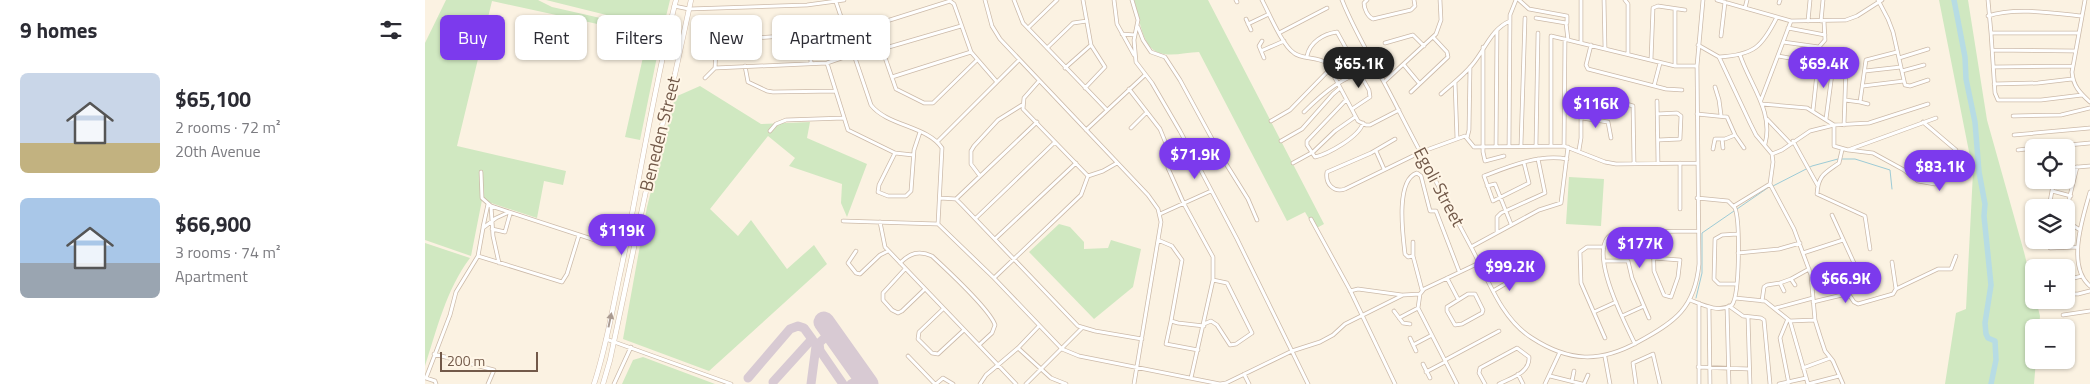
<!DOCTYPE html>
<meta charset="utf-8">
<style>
:root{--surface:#fff;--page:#f7f7f7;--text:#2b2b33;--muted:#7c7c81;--accent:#7c3aed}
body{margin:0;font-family:"Titillium Web",sans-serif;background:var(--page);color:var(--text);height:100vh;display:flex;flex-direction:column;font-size:19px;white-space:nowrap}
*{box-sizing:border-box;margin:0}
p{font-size:16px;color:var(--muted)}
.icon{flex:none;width:28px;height:28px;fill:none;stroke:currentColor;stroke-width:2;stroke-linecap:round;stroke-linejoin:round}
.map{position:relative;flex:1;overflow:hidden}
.side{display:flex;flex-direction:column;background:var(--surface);width:425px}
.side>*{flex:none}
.hud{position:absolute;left:15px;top:15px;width:475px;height:45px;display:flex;gap:10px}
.tools{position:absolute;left:1600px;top:139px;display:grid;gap:10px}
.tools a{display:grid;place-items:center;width:50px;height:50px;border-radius:8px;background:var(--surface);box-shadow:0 1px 4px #0004;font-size:25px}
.scale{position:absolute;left:15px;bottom:12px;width:98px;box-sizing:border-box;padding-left:5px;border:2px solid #725949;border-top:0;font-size:14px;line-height:18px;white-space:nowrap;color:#725949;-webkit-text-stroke:4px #fff6e7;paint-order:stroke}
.price{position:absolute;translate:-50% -42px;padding:0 11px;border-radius:18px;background:var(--accent);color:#fff;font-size:16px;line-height:32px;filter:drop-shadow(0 1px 2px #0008)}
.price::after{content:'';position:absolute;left:50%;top:30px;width:15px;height:11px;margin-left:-8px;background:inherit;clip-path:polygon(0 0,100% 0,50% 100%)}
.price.on{background:#222;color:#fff}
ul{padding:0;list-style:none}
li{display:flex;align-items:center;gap:15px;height:125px;padding:0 20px}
li span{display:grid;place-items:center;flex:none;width:140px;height:100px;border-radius:8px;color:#555}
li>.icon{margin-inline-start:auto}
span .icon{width:60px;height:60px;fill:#fffc;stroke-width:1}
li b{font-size:21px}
h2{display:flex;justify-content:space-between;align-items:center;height:60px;padding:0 20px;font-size:21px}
.pill{padding:0 18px;border-radius:8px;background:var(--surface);box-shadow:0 1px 4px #0004;font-size:18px;line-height:45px}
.pill.on{background:var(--accent);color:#fff}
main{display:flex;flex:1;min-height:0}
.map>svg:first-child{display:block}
.green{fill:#d0e8c1}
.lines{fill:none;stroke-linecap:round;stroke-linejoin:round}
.stream{stroke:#9dcbd6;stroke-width:1}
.river{stroke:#b7dce4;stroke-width:5.5}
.taxiway{stroke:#d8cad3;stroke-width:9}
.runway{stroke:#d8cad3;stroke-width:21}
.minor-casing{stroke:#ccbaa9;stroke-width:4.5}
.secondary-casing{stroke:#d1bca9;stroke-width:5.5}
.minor{stroke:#fff;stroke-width:3}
.secondary{stroke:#fff;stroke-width:4.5}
.oneway{fill:#aa9b92}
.labels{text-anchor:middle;stroke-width:4;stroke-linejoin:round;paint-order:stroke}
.street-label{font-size:18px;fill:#725949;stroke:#fff6e7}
</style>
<main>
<section class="side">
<h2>9 homes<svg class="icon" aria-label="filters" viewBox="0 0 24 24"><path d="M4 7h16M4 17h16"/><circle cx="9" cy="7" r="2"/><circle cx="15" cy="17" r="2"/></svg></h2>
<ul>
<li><span style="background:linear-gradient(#c9d6e8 70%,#c2b280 0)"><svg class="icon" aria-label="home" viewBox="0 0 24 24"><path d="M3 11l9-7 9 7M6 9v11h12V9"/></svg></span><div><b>$65,100</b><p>2 rooms · 72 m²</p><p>20th Avenue</p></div></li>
<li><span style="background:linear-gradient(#a9c7e8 65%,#9aa5b1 0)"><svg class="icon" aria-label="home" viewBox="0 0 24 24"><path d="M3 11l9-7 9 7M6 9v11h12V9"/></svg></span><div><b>$66,900</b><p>3 rooms · 74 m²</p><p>Apartment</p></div></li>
</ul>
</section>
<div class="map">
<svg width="1665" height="384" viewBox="0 0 1665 384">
<rect width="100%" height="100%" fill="#fbf2e2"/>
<path class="green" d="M21 0H113L127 7 237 32 215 140 200 137 223 35 67 1 32 146 141 171 138 185 119 181 112 218 57 200 46 256 0 240V43Z
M121 0H245L238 29Z
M709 0H783L899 224 890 229 880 212 862 221 774 52C763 52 750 56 739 54 716 52 715 17 709 0Z
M1514 0H1543L1562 120 1599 252 1609 292V300H1611L1615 316 1614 327 1609 328V360H1611L1609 384H1520L1531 313 1541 309 1548 172Z
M275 86 336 124 385 122 382 138 442 164 422 217 416 203 417 184 364 166 370 158 343 136 285 209 313 236 326 220 362 269 389 245 402 264 284 371 198 339 222 207 250 97Z
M1144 177 1179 179 1176 226 1141 224Z
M634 224 645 227 659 242V249L683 248 686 240 716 249 708 287 669 319 604 252Z
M0 243 45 258C21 290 12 329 0 366Z
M218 357 290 384H197L208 360Z"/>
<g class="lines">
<path class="stream" d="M1417 159H1430L1465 170 1467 189
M1348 186 1387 166 1413 159
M1312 209 1344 187
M1271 298 1277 273V233L1309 211"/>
<path class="river" d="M1529 0 1540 57 1541 79 1550 122 1554 172 1560 204 1559 216 1566 285 1560 323 1561 334 1563 338 1570 341 1571 360 1566 384"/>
<path class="taxiway" d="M395 351 394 343 404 334 409 335
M323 378 365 329 373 326 379 328 387 339
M348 382 387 339 418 384
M386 384 391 346
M426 384 439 377"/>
<path class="runway" d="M399 322 443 384"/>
<g class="minor-casing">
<path id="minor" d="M560 0 567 26 575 39 723 195 733 209 736 222 709 384
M589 0 598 23 682 110
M658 0 666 45 680 67 660 88
M689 0 692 24 709 55
M707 0 713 20 709 40 711 62 727 83 755 131 812 239 883 384
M811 0 812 2
M837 0C844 13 857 45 869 53 876 59 892 57 902 63L933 121 941 125H945L974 110
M917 0C932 38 956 74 974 111 997 156 1021 200 1045 245 1062 276 1075 318 1107 338 1144 362 1175 363 1213 342 1250 322 1270 308 1274 264L1272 66 1278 0
M942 0 939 3C939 9 943 17 948 19L986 10 990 6 989 0
M1094 0 1104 9 1142 16V23
M1179 0 1180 48
M1200 0 1203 4V54
M1292 0 1366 21 1421 20 1432 16 1457 0
M1453 0 1463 19 1468 32 1480 85 1485 86 1503 80
M1563 0 1566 33
M1660 0 1647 72C1648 86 1655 93 1665 102
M411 2 446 105C462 126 503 126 517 148L513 224 569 278 637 349 654 356 795 384 801 383 867 351 895 342 908 335 920 324 978 295 995 294
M1354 3 1355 0
M249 6 264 9 382 5 419 0
M1320 8 1322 0
M1563 16C1589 7 1629 13 1657 16
M1111 18 1141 23 1143 40 1250 66H1272
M821 19 826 30
M1383 21 1385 0
M1396 21 1398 0
M823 24 844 14
M449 26 471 89 499 103H508L552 60
M713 27 718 40 726 52 740 57 755 80 798 159 823 199 832 220
M603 28 632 0
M1363 28 1400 35
M421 32 449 25 525 1 529 4 546 52 572 82
M854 33 902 8
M1654 33H1566L1570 93 1573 100H1616L1657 95
M697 34 710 35
M1296 36 1300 2
M837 41 834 46 839 58
M1156 42V0
M1358 42 1394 47 1392 64
M960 43 988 35 999 46
M1166 45 1161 65 1163 69 1241 89 1257 90
M1273 45 1294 57 1325 123 1331 135 1347 154 1348 162 1345 184 1369 229 1386 275 1390 320 1395 336 1400 351 1408 361 1418 384
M1058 47V152L1060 161 1079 156
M1394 47 1400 40 1399 21
M622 48 648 23 662 21
M457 49 536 26
M1567 50 1650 51
M836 51 859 41
M1315 55C1325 85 1349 112 1340 144
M882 56C885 42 898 34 912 32L922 50 902 63
M1353 56 1421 68 1419 125
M1294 57C1329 55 1337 47 1352 17
M1474 58 1503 49
M1226 60 1228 8 1233 6 1260 10
M386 63 385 40 397 35
M402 63 423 130 470 153 488 155
M979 65 994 83
M320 66 323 82 342 91 348 92 411 91
M1250 66V10
M1568 67 1647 66
M290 68C291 56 289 46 300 40L374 35 385 40
M640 68 666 45
M1440 71 1476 67
M1477 71 1499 65
M467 77 546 52
M280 78 290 68 402 63 428 54
M614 81 599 98 598 109 663 176
M959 82 1011 34 1016 20 1015 0
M1030 82 1032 139
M1569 84 1613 83 1647 79
M1229 86 1235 63
M1438 86 1479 81
M1290 87 1294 100 1296 115
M704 89 735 129 742 146 743 168 759 204 788 257V280L766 378
M986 92 1023 57 1022 52 1008 37
M1016 94C1027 84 1038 76 1047 65 1060 50 1066 29 1085 21
M921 100 882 141V145L890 157C903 154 934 137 938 123
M1336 100 1366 21
M1420 100 1435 102 1441 60 1472 52
M1232 101 1233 163
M1435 102 1443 104
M1337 104 1382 108 1409 125V146L1423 150 1511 118
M1388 110 1393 64
M879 112C893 98 916 77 935 74L944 90 945 97 927 109
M1232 114 1252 113 1256 116 1255 139 1233 140
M1272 114 1302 117 1310 135 1319 148
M1588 116 1636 115 1665 108
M1157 118 1183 122 1186 138
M1342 119 1365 143
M1401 119 1408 66
M846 121 865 110 904 70
M706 128 722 112
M661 130 720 75
M345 131 351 124 361 120 419 118
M1589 135 1665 128
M1042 138 1044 130 1045 67
M970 139 946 153 902 172C900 184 909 193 920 189L996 152 1040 136 1049 147 1139 146 1180 162 1191 164 1272 163
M1297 139 1298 148
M513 141 594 60
M856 141 877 129 908 94 915 88
M1368 141 1393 186
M1096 145 1100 18
M1111 145 1113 33
M1126 145V36L1143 40
M1071 146 1072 30
M1084 146 1085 15 1091 0
M1139 146 1140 39
M1611 148 1665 143
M1288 149 1290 139H1300L1310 135
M1154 150 1156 138V98L1159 93H1165L1208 106 1209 163
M1417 150 1414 163C1400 173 1393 175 1392 194L1440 216 1445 249
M1423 150 1448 153 1479 170 1493 181 1510 184C1523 179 1532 165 1531 150L1498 122
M1593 150 1609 148
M951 151 959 169
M470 153 454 185 453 192 463 196H481L486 191 489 150 495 132
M1347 154 1357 150 1385 131 1409 125 1444 123 1503 104
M868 163 888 152 910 131 930 117
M1099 163 1104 183 1068 201 1059 176C1085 166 1114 154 1142 159
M1641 168 1665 166
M1604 171H1609
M56 172 57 198 66 206 179 243
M555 176 546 164V151L549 146 573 120 597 105
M1062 186 1070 184 1086 224
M1627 191 1646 196
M1665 192C1658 217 1641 266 1665 286
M515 198 531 199 537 205 653 326 670 331 717 339
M531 199 612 122
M66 206 68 236 74 263
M1309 206 1345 184
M1624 207 1629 180
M1255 209V163
M1641 212 1652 167
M735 214 786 191
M1407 215 1434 274
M551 218 630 142
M886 219 925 290 970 384
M418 221 513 224
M1641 221 1655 230
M455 222 460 247 573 365 593 348 614 326
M58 227 63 204
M67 229 80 232 85 214
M1072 232V217L1076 213 1120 193 1113 159
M570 239 651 163
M733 240 747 246 757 260 746 321 753 323 779 326
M988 242V256L997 290
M1046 247 1114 210 1136 203 1143 147
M1179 247H1162L1155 252 1156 283 1180 338
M1625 248 1653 247
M431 251 423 263 431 273 435 274 455 255 463 251
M1313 253 1354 249 1375 243
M1378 253 1418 240
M53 256 137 282 142 274 154 235
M988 256 983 257 980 254C978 236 970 180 992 173L996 176 1005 211H1011L1034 271
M1228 258 1255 260 1253 277 1246 297 1239 295 1229 271 1228 232
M1179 261H1203L1207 278 1224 318
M475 263C485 253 494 250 507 256 520 268 565 310 570 325L567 333 554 345
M480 269 458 293V300L467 310 473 313 477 311 500 289
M1408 271 1421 294
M569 278 656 195 663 176 678 171 692 163
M1022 278 1033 299
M1366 279 1370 285
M1641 280 1657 276
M1355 283 1359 291
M1312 284H1294L1289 279 1290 239 1297 235 1312 234
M1471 289 1513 269H1526L1531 256
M925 291 933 289 977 295
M1068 291 1092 277
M1423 293 1429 302 1433 304 1468 294 1471 289 1467 262
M1043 294H1050L1058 310 1057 313 1037 324 1030 325 1022 311V307Z
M1641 294H1653L1665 291
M1310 298 1340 301 1365 321 1390 320
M1265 300C1278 305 1293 313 1307 305 1315 294 1315 221 1310 208L1303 201 1272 198
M1337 301 1339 287 1342 285 1355 283 1366 279 1384 269
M1388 302 1421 294 1446 282
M1274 303V384
M1304 306 1318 316 1336 318 1339 320 1345 384
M1284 307 1285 384
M1302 307 1304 384
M1351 308 1388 298
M518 309 494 332 493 339 507 353 513 354 539 330
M969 311 978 323 985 324
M1169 312 1191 302
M1638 315 1665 311
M1197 316 1219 306
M1323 317 1325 384
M974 318 993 308
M746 321 741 344 773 350
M1362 321 1355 338 1364 384
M1365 321 1383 384
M779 324 786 321 792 325 805 345 811 344 827 333 802 283 788 280
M985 338 991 351
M181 339 306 384
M1210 344C1201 325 1155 239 1193 232L1273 231
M988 345 1007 335
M593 348 626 378 641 384
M9 354 69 370 63 384
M483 356 510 384
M1180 357 1185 384
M1020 360 1074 331
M998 364 1005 378
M1273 367 1324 369
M1378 368 1405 358
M1001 372 1020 362
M819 374 824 384
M1093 374 1098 384
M1125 376 1157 384
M1147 381 1149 371
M11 384 10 381 1 378 25 315 31 292 53 256 58 228 71 218 82 213
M189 384 206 347
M511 384 518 378 528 384
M555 384 561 375 573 365 591 384
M601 384 657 328
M1032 384 993 308 995 294 999 289 1054 263
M1060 384 1054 373 1055 368 1092 348 1104 357C1105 373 1086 378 1074 384
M1120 384 1135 352
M1159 384 1163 375
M1211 384 1208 363 1228 354 1235 384
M1354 384 1381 378
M1383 384 1414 376"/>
</g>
<g class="secondary-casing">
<path id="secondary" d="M169 384C182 345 188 305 197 265 215 177 229 87 251 0
M178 384 185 360 222 186 250 74 266 0"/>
</g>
<use href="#minor" class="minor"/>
<use href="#secondary" class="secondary"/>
</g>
<defs><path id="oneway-solid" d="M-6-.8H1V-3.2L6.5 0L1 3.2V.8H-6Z" transform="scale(1.25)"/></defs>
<use class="oneway" href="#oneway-solid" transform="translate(185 320) rotate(-78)"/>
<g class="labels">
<g class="street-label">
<text transform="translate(235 134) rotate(-76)" y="6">Beneden Street</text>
<text transform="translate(1014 187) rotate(62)" y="6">Egoli Street</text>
</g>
</g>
</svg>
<div class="tools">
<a><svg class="icon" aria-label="locate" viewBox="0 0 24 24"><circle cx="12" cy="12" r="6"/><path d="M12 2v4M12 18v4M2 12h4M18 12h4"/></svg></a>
<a><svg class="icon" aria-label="layers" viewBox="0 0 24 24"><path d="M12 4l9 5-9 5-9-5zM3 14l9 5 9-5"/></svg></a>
<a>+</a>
<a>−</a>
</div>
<div class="scale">200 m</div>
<b class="price on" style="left:934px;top:89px">$65.1K</b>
<b class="price" style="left:1399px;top:89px">$69.4K</b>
<b class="price" style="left:1171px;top:129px">$116K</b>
<b class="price" style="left:770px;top:180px">$71.9K</b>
<b class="price" style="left:1515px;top:192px">$83.1K</b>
<b class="price" style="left:197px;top:256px">$119K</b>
<b class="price" style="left:1215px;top:269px">$177K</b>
<b class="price" style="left:1085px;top:292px">$99.2K</b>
<b class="price" style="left:1421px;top:304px">$66.9K</b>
<div class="hud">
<a class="pill on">Buy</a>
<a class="pill">Rent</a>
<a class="pill">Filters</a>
<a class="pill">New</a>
<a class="pill">Apartment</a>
</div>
</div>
</main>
